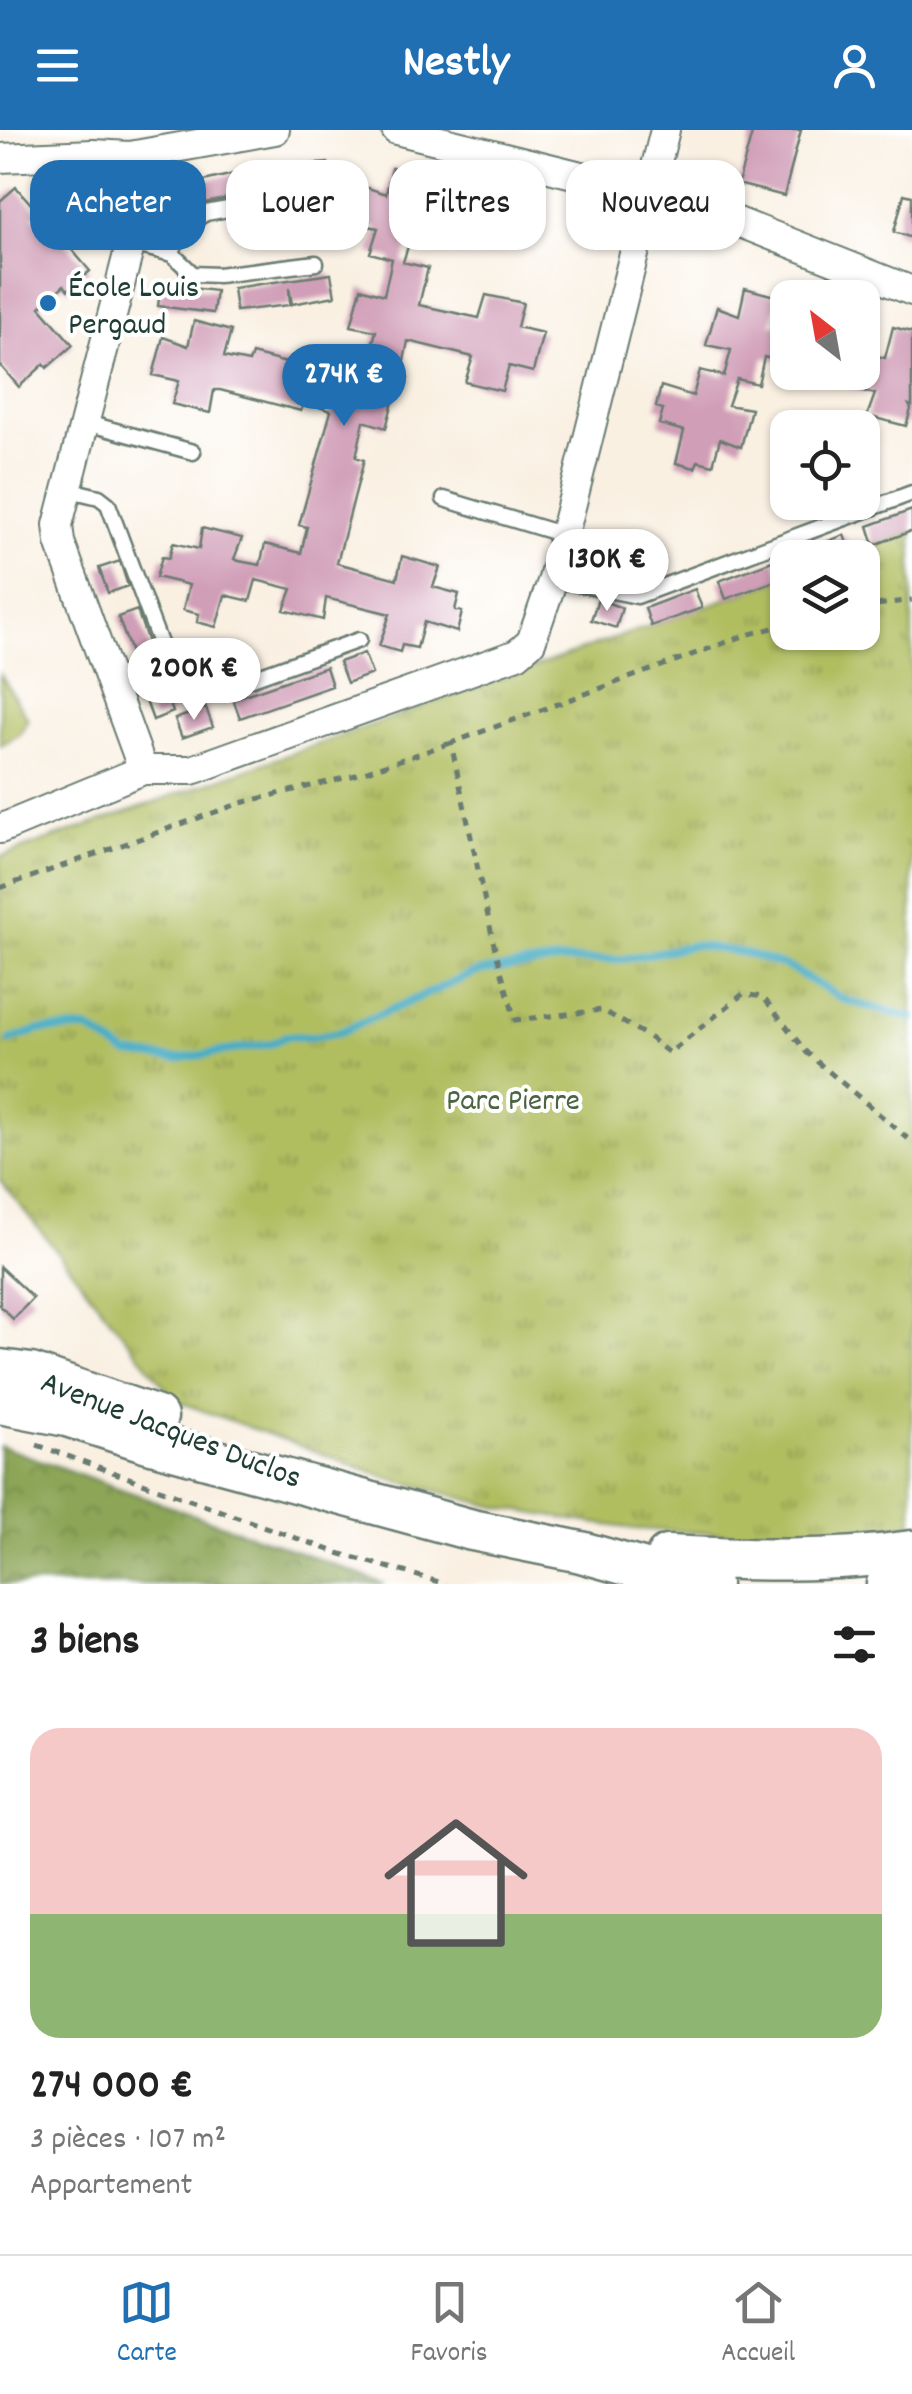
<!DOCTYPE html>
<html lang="fr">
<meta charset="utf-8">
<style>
:root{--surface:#fff;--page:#f6f6f6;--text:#222;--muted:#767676;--line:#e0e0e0;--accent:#1f6fb2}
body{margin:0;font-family:Dekko,sans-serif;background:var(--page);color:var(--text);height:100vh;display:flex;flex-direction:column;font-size:38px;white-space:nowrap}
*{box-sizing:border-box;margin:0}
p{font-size:32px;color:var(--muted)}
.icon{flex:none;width:55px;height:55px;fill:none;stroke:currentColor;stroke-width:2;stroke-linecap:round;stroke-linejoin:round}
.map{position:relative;height:1454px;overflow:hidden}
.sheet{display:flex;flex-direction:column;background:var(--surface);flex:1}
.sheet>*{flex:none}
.hud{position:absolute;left:30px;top:30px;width:852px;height:90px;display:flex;gap:20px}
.needle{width:65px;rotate:329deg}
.controls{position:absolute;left:770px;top:150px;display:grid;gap:20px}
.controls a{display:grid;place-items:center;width:110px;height:110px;border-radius:20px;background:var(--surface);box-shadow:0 2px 8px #0004;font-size:50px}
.price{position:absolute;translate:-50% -85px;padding:0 22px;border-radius:35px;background:#fff;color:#222;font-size:32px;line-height:65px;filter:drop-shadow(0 2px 5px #0008)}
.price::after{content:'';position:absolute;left:50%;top:60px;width:30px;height:22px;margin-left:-15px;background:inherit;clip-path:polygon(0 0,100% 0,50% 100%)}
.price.active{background:var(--accent);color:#fff}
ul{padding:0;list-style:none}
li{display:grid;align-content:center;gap:20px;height:530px;padding:0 30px}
li span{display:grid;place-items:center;height:310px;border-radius:30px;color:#555}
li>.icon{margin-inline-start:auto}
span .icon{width:180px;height:180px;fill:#fffc;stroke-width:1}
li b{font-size:42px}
h2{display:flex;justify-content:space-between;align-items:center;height:120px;padding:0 30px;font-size:42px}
.tag{padding:0 35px;border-radius:30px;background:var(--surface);box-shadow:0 2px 8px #0004;font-size:35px;line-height:90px}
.tag.active{background:var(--accent);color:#fff}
header{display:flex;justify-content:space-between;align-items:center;height:130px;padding:0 30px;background:var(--accent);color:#fff;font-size:45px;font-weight:700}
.dock{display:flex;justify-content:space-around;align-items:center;height:140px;border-top:2px solid var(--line);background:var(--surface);font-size:28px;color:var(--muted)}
.dock a{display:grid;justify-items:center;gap:5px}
.dock .active{color:var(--accent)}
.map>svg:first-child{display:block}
.forest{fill:url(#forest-crowns);stroke:#567145;stroke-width:2.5}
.park{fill:url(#park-tufts);stroke:#687e4a;stroke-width:2.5}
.pitch{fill:#b1be60;stroke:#687e4a;stroke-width:2.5}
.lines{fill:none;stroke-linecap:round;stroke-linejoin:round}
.stream{stroke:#46adc6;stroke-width:8}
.building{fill:#d09eb7}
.service-casing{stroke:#6b7c71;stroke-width:19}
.minor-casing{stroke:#6b7c71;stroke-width:32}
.secondary-casing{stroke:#6b7c71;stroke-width:45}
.path{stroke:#6b7c71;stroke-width:5;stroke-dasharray:8 8;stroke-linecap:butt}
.service{stroke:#fff;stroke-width:14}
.minor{stroke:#fff;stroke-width:28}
.secondary{stroke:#fff;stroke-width:40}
.poi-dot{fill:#1f6fb2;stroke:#fff;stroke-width:4}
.labels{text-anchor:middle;stroke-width:8;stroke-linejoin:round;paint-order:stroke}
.poi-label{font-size:32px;fill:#1f3d34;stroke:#fff;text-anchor:start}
.park-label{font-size:32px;fill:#4b6441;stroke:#fff}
.street-label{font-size:32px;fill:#1f3d34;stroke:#fff}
</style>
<header><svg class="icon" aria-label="menu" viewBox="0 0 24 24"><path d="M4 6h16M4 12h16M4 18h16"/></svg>Nestly<svg class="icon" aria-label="person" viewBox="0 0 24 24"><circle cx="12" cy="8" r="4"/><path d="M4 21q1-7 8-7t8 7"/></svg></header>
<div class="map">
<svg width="912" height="1454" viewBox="0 0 912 1454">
<defs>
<pattern id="forest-crowns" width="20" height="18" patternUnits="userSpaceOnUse" patternTransform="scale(2.5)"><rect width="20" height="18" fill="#8ca556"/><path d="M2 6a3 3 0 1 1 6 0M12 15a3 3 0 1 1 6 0" fill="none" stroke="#728848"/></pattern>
<pattern id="park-tufts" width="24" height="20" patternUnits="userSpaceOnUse" patternTransform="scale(2.5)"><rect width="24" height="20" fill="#b1be60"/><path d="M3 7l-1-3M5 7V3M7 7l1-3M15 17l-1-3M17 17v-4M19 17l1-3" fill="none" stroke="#8f9c50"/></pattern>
</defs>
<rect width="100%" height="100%" fill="#fff"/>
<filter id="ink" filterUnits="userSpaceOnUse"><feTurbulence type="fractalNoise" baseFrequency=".01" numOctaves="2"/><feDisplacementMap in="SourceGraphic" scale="20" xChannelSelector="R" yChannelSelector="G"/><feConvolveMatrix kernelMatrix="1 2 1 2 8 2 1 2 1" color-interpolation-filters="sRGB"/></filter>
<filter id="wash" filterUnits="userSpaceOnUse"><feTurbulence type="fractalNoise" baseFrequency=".0048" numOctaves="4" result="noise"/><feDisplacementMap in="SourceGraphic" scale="40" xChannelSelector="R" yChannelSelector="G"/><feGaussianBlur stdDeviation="2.25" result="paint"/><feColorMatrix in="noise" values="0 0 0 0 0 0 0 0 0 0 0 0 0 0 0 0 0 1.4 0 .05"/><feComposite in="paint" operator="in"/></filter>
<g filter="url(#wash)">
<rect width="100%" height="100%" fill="#f9f0e2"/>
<path class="forest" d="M0 1316 333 1434 384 1454H0Z"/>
<path class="park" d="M912 401V1394L860 1400 749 1405 635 1399 566 1389 492 1376 392 1349 176 1271 0 1050V727L787 447 788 502H862V428L840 427Z"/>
<path class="pitch" d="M0 544 28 589 20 604 0 616Z"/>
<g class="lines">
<path class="stream" d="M10 910 39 900 88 899 127 924 176 929 270 914 286 906 311 907 340 902 477 842 559 831 624 829 694 815 744 823 788 837 844 870 912 888"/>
</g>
<g id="blocks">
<path class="building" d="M753 0H801L784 66 738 54Z
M328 33 330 55 275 59 274 37Z
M392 38 429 47 421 73 445 76 435 115 411 107 403 132 428 138 419 175 479 188 486 165 523 173 517 197 543 203 533 242 509 236 502 261 465 252 473 227 408 211 403 236 381 230 374 251 373 256 396 260 386 298 364 291 356 327 364 330 337 433 397 449 402 426 440 437 433 457 459 464 455 480 462 482 457 502 424 492 417 518 402 515 400 522 379 516 390 484 326 468 323 490 284 480 292 459 256 450 250 471 225 465 216 497 197 492 199 484 183 480 189 455 156 447 162 427 169 428 173 413 199 419 202 398 242 408 234 429 239 431 260 435 265 414 301 423 307 397 299 395 331 281 304 272 301 281 220 260H214L210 283 172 274 179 251 153 245 163 207 188 216 194 191 231 201 224 227 249 232 252 224 340 247 346 221 369 227 376 201 351 196 361 158 384 165 392 129 370 123 378 98 352 93 362 56 386 64Z
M254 39 259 61 205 73 200 52Z
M16 57 38 82 32 86 54 111 60 106 90 141 68 160 64 155 40 177 73 215 47 238 44 234 19 257 0 235V71Z
M904 64 912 66V106L909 107 894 102Z
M331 144 335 166 292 174 289 158 290 175 236 181 233 158Z
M161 154 216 161 213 183 158 176Z
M745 158 778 167 771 194 788 197V233L764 227 758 254 737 249 728 275 751 279 741 317 720 309 713 335 698 331 695 338 676 333 684 301 659 294 663 279 656 277 661 256 693 266 700 240 724 246 731 220 706 215 717 177 739 185Z
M893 197 912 202V276L909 275 911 279 906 296 867 286 875 264 794 244 862 242V223L885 228Z
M912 380V401L874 415 868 396Z
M844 405 851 423 840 428H784Z
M775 430 781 449 726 469 719 451Z
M120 431 128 456 108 463 99 438Z
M695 459 702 478 651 496 645 478Z
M598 469 622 478 616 498 591 490Z
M137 480 151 521 133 528 118 487Z
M364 523 372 544 347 553 339 532Z
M326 537 332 556 240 588 233 569Z
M159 545 173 582 153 590 139 552Z
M206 578 213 597 182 608 175 589Z
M0 1137 33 1168 13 1189 0 1176Z"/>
</g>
</g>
<g filter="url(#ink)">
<use href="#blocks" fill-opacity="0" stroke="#6b7c71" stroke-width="2.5"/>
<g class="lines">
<g class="service-casing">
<path id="service" d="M498 101 514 28
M132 114 172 124 193 144 218 145 316 133
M172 124 180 98 206 83 311 64
M83 292 193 322
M66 359 99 367 108 374 167 532 175 545 184 552 213 562 359 510
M444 369 564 405
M553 449 637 466 912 363"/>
</g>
<g class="minor-casing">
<path id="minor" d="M396 0 690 73 912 161
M130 26 138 85 58 395 60 412 143 640
M0 28 93 24 130 26 275 0
M0 699 143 640H192L517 524 531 512 553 449 665 0"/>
</g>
<g class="secondary-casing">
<path id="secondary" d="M0 1240 31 1244 157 1287
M0 1273 67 1286 148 1312 472 1400 581 1422 681 1450 710 1454
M667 1426C749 1430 830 1433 912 1421
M887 1454 912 1451"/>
</g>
<path class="path" d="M862 477 912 470
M788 494 746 505 451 613 494 815 515 890 602 880 649 907 669 923 743 864 763 867 807 923 912 1012
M0 758 241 673 352 646 451 613
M37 1315 338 1423 446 1454"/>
<use href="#service" class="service"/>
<use href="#minor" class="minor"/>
<use href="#secondary" class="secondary"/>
</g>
</g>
<circle class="poi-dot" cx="48" cy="173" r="10"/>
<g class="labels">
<g class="poi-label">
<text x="68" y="166">École Louis<tspan x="68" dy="37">Pergaud</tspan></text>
</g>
<g class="park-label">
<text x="513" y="979">Parc Pierre</text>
</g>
<g class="street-label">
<text transform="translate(172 1298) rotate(21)" y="11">Avenue Jacques Duclos</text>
</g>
</g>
</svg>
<div class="controls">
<a><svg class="needle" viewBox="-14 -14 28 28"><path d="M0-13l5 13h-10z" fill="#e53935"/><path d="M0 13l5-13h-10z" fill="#767676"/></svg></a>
<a><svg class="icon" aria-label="locate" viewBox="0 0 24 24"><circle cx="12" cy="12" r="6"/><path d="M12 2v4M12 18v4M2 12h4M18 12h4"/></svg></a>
<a><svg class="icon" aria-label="layers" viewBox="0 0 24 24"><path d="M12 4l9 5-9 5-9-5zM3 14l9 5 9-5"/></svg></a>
</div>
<b class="price active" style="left:344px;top:299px">274K €</b>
<b class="price" style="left:607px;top:484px">130K €</b>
<b class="price" style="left:194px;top:593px">200K €</b>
<div class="hud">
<a class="tag active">Acheter</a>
<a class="tag">Louer</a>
<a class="tag">Filtres</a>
<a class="tag">Nouveau</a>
</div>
</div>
<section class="sheet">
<h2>3 biens<svg class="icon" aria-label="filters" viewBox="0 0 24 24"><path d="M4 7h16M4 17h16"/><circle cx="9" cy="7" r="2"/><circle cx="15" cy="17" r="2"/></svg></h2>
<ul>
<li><span style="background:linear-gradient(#f6c9c9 60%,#8fb573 0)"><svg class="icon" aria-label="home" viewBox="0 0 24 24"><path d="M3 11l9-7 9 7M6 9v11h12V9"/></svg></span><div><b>274 000 €</b><p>3 pièces · 107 m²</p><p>Appartement</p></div></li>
</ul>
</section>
<nav class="dock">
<a class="active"><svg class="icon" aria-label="map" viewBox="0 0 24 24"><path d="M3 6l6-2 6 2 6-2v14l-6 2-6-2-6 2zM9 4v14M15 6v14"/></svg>Carte</a>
<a><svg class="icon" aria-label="saved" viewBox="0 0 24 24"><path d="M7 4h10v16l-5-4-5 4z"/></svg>Favoris</a>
<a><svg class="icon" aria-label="home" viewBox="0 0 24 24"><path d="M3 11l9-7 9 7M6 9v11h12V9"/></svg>Accueil</a>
</nav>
